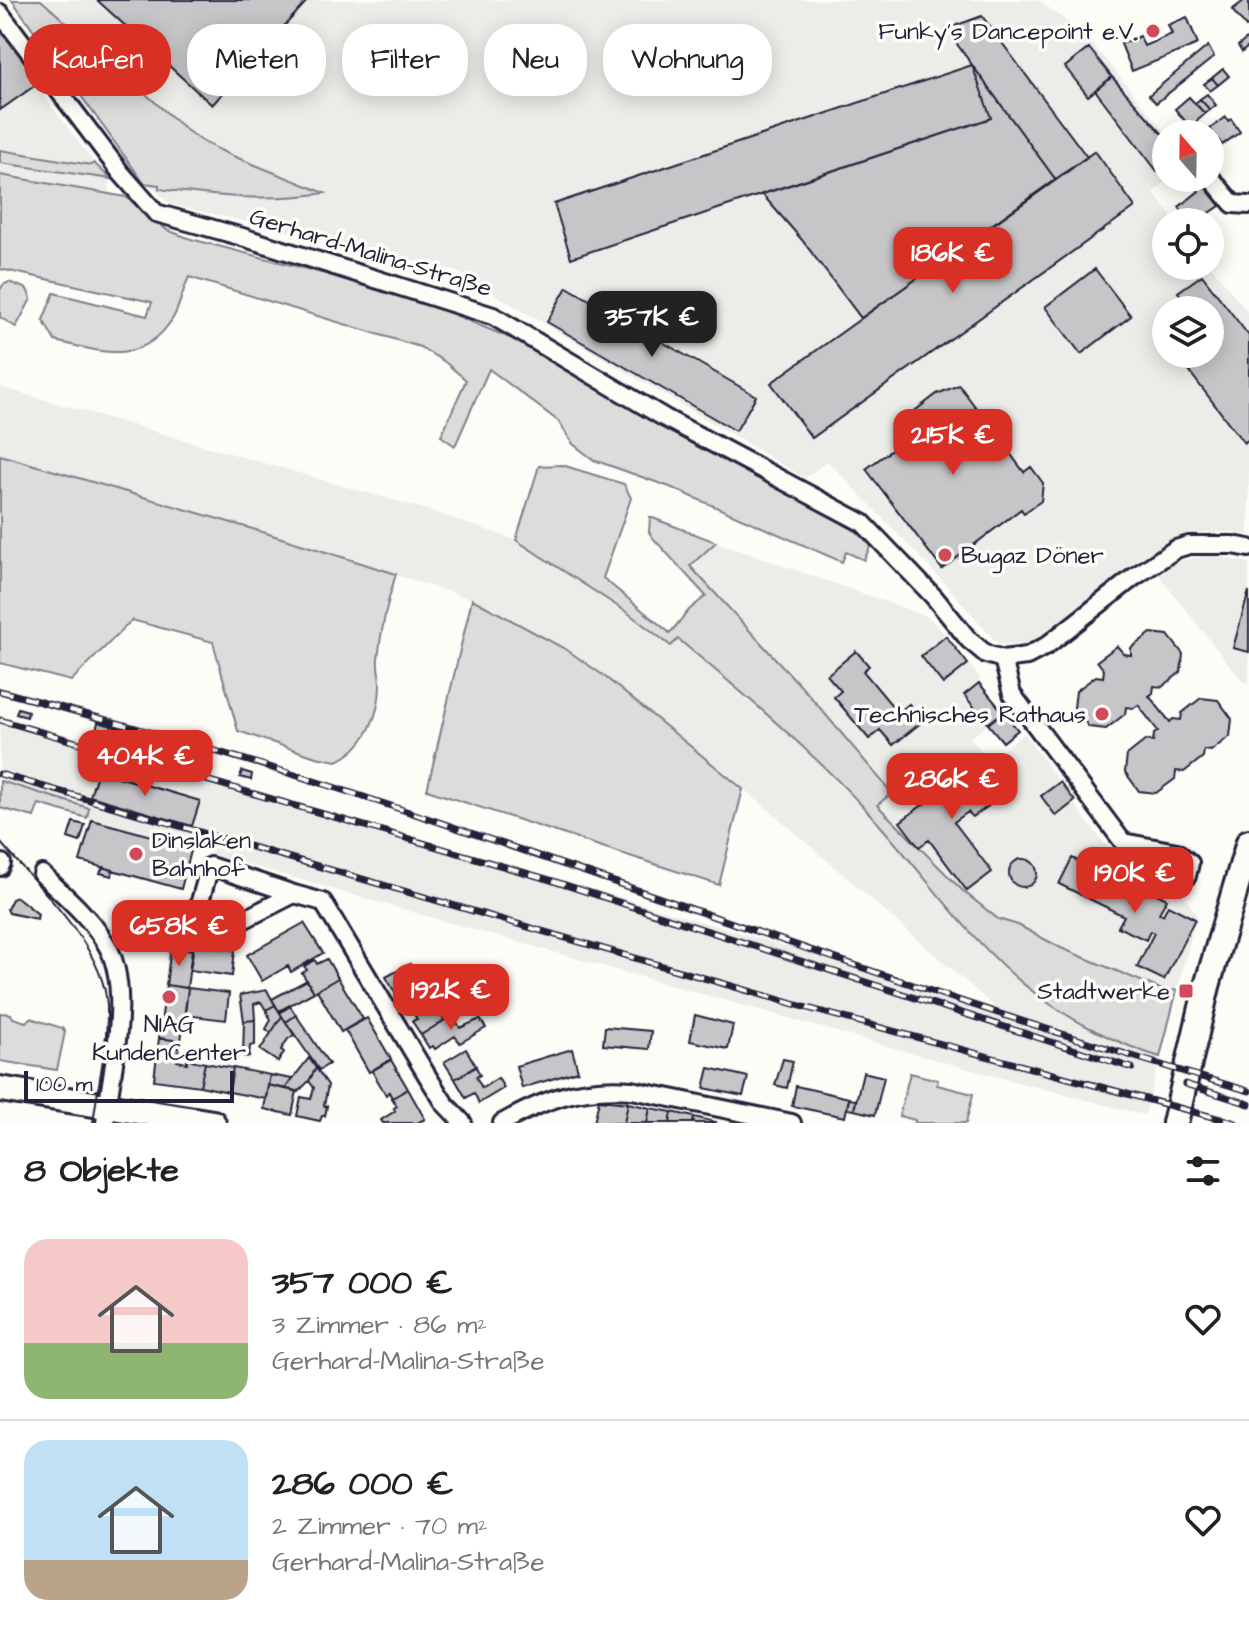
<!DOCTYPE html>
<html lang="de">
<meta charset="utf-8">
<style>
:root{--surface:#fff;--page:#f2f2f2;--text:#222;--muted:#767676;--line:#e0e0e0;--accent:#d93025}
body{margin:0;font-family:"Architects Daughter",sans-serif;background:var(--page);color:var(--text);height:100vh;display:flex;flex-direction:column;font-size:30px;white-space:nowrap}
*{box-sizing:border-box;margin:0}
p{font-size:26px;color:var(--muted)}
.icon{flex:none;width:44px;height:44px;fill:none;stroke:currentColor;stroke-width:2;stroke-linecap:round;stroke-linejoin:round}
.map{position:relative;height:1123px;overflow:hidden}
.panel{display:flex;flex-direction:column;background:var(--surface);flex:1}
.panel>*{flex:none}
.banner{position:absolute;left:24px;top:24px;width:800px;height:72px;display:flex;gap:16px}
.needle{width:52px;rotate:340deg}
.tools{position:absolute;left:1152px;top:120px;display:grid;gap:16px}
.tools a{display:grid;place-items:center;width:72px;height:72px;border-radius:50%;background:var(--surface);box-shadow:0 4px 20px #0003;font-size:40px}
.scale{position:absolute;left:24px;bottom:20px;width:210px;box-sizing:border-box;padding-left:8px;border:4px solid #22223b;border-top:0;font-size:22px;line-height:28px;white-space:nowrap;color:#22223b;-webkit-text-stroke:6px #fdfcf7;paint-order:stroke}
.price{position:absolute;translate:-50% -68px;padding:0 18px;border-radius:16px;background:var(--accent);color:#fff;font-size:26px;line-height:52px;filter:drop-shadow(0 2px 4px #0008)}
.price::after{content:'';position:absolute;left:50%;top:48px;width:24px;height:18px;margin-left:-12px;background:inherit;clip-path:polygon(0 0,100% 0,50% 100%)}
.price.on{background:#222;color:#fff}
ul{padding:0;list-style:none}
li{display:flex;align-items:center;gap:24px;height:200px;padding:0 24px}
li+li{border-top:2px solid var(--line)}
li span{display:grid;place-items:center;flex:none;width:224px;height:160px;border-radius:24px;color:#555}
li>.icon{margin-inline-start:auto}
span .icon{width:96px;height:96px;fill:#fffc;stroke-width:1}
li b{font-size:34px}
h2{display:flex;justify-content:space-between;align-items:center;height:96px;padding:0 24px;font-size:34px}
.pill{padding:0 28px;border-radius:32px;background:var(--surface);box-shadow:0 4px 20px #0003;font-size:28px;line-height:72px}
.pill.on{background:var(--accent);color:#fff}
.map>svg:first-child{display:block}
.built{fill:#ecece9;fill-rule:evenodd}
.green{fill:#dddcdb;stroke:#807f8b;stroke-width:2}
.building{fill:#c6c6c8;stroke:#22223b;stroke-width:2}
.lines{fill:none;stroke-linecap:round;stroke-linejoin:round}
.street-casing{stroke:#22223b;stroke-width:22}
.secondary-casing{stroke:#22223b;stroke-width:30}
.street{stroke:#fdfcf7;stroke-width:16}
.secondary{stroke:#fdfcf7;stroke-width:24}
.tram{stroke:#22223b;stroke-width:2}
.rail-casing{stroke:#22223b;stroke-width:7}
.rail{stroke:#fdfcf7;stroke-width:4;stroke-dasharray:12;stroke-linecap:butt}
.poi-dot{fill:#d1495b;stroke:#fdfcf7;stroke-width:3}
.labels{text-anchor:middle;stroke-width:7;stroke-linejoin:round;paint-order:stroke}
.poi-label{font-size:24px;fill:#22223b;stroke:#fdfcf7;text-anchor:end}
.street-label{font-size:24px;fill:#22223b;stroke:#fdfcf7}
</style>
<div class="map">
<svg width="1249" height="1123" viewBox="0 0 1249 1123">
<rect width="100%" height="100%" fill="#fdfcf7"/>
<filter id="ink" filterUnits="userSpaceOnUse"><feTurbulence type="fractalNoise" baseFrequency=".0125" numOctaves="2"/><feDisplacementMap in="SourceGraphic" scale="16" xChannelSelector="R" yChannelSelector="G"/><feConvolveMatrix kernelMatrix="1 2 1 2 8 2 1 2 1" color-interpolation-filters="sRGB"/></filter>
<g filter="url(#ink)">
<path class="built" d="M10 0H1038L1086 36 1167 134 1166 178H1170L1153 193 1176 222H1166V266L1210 265 1249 314V535L1234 532 1200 533 1165 544 1145 555 1035 640 1020 645 998 644 939 577 828 461 805 478 454 270 170 204 150 185ZM1166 310H1210V354H1166Z
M0 37 94 163 91 165 0 150Z
M0 163 111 179 108 194 84 188 0 175Z
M0 387 427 510 516 540 628 613 671 646 677 639 776 720 817 759 1036 995 1079 1021 1160 1057 1145 1115 986 1074 447 922 28 801 0 787V715L996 1008 770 811 646 709 567 649 472 599 256 530 0 455Z
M716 542 926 616 935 623 981 679 961 695 987 725 970 738 990 760 1024 733 1092 828 1137 885H1176L1197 915 1177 990 1165 991 1061 948 1018 925 999 919 962 890 915 846 877 804 892 792 809 695 690 566Z
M1212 555 1249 563V683L1242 681 1157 573 1176 561Z"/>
<path class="green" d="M12 0H41L186 130 205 143 228 154 325 193C264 202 219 196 159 189V185L144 183Z
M0 150 91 165 94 163 111 179 0 163Z
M0 175 126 197 167 230 191 239 383 289 424 302 524 344 673 425 873 541 864 560 846 552 842 562 670 487 594 460 573 444 558 421 489 369 455 446 441 436 466 380 445 362 420 347 189 277C183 289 180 306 173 318 142 367 102 352 55 341L43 320 54 293 147 316 152 302 0 269Z
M9 282 27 289 31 299 16 327 0 317V290L3 285Z
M0 455 256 530 396 574C387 602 381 630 378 659 377 668 380 676 380 684 380 714 366 748 337 761L316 757 238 731 213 642 132 620 71 681 0 663Z
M562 465 624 484 631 498 603 578 670 633 689 610 706 596 653 538 649 532 650 517 716 542 690 566 809 695 892 793 877 805 962 890 998 919 1018 925 1061 948 1165 991 1177 990 1160 1057C1118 1044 1071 1021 1036 994 970 944 923 871 867 811 809 748 744 694 678 639L671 646 628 613 516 540 539 466Z
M472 599 567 650 604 676 743 789 719 885 427 790Z
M0 781 89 808 87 818 39 804 34 817 0 808Z
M0 1013 11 1014 13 1018 26 1022 30 1018 62 1028 65 1032 57 1070 0 1061Z
M910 1073 938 1080 937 1085 973 1094 966 1123H915V1120L899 1116Z"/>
<path class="building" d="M97 0H308L212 105Z
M1245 0H1249V25L1246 27 1232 10Z
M982 16 1087 157 1056 180 946 29Z
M1187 17 1198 44 1132 71 1121 44 1140 36 1144 46 1172 34 1168 25Z
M0 26 40 82 0 110Z
M1249 37V46L1242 52 1238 46Z
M1208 46 1214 57 1156 103 1149 95Z
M1089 48 1112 77 1088 96 1065 67Z
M972 65 991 118 571 258 554 204Z
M972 65 1056 180 861 318 802 240 762 194 991 118Z
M1223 69 1229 76 1218 85 1212 78Z
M1112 77 1166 138V165L1157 171 1095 90Z
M1212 78 1218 85 1210 91 1204 84Z
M1207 94 1216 105 1210 110 1200 99Z
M1189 97 1205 114 1190 127 1175 109Z
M1200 99 1210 110 1205 114 1195 103Z
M1226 117 1228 121 1231 119 1240 132 1222 145 1210 129Z
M1095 151 1135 207 812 438 771 383Z
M1201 182 1220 206 1196 222H1190L1179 207 1199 191 1196 187Z
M1095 269 1131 316 1081 354 1045 307Z
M1202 275 1249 336V439L1244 443 1176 354H1210V310H1171L1184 300 1178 292Z
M567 287 756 396 736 431 547 322Z
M1166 314V341L1153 324Z
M959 385 1024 472 1031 467 1043 483 1041 501 1024 513 1021 509 942 569 866 469 905 440 895 426 937 394Z
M1249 591V652L1233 648Z
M1151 633 1168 635 1183 654 1181 672 1162 687 1154 686 1153 693 1149 696 1170 722 1173 719 1181 720 1182 713 1201 698 1218 700 1232 719 1230 736 1211 751 1204 750 1203 757 1184 772 1176 771 1175 779 1156 793 1139 791 1125 772 1127 755 1146 740 1153 742 1154 734 1158 731 1138 705 1134 708 1126 707 1125 714 1106 729 1089 727 1074 708 1076 691 1096 676 1103 677 1104 670 1097 661 1117 646 1124 654 1131 655V648Z
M946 636 968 664 943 684 921 656Z
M856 651 869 666 863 671 898 713 909 704 923 721 893 745 880 730 869 739 834 697 841 691 827 675Z
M979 683 1003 712 988 724 964 695Z
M18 708 28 711 27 717 16 714Z
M1003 712 1018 730 1003 742 988 724Z
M98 722 195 750 188 771 93 744Z
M961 758 994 802 973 817 968 812 954 822 992 872 967 891 929 840 919 847 900 822 937 794 927 780 952 761 954 764Z
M98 771 200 801 192 826 90 796Z
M242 771 252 774 251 780 240 777Z
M1060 782 1075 801 1056 816 1041 796Z
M92 820 192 847 181 889 80 861Z
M73 822 85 825 80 842 68 838Z
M1072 858 1130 887 1125 896 1132 900 1139 885 1167 899 1159 913 1163 915 1168 905 1195 919 1164 980 1137 967 1154 933 1150 931 1146 940 1118 927 1124 916 1059 884Z
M1009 873a14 14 0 1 1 28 0a14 14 0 1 1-28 0Z
M103 867 113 870 112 876 100 873Z
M17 897 38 914 37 919 9 913 7 909 12 899Z
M304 923 323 953 291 972 288 966 262 981 247 955Z
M194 945 235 950 232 976 190 970Z
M171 947 192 950 187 988 166 985Z
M327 959 338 978 314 992 302 973 307 970 304 966 315 960 317 964Z
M410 964 426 992 402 1005 386 977Z
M338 978 363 1019 341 1032 317 990Z
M307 980 314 992 279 1011 272 999Z
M166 985 188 988 181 1041 159 1038Z
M188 988 229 993 226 1020 185 1015Z
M267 990 275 1005 266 1010 261 1002 254 1004 255 1020 244 1021 240 995Z
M275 1005 282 1016 271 1033 266 1029 271 1020 266 1010Z
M433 1005 445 1020 421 1035 412 1021 417 1019 415 1016Z
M290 1006 296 1015 286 1022 280 1013Z
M296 1015 329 1064 319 1070 286 1022Z
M453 1015 460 1028 480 1019 486 1028 460 1043 455 1036 435 1049 433 1046 429 1048 421 1035Z
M695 1015 733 1025 728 1049 690 1041Z
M282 1016 294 1035 288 1039 281 1050 284 1052 278 1062 260 1050Z
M367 1018 391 1059 369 1072 345 1030Z
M255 1020V1045L250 1046 249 1057 243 1056 244 1021Z
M605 1027 651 1031 649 1049 603 1045Z
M159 1038 180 1041 177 1061 187 1063V1059L205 1063 200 1086 154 1080Z
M466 1049 476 1066 455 1079 444 1062Z
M572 1049 578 1071 522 1088 516 1066Z
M309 1058 316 1068 309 1081 298 1092 285 1089Z
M783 1059 793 1061 787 1088 775 1085Z
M391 1060 408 1089 392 1098 389 1092 386 1095 372 1071Z
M205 1063 233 1068 229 1092 200 1086Z
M476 1067 480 1075 476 1077 482 1088 498 1078 504 1088 479 1103 474 1093 466 1098 455 1079Z
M233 1068 270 1075 266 1099 229 1092Z
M316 1068 328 1085 324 1106H327L325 1116H322L320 1121 297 1116 301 1097 311 1099 314 1088 309 1081Z
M709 1068 748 1077 743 1096 704 1088Z
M863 1072 884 1077 875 1115 854 1110Z
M270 1075 292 1079 285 1089 268 1085Z
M268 1085 297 1091 292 1115 264 1109Z
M796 1086 849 1098 845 1117 792 1106Z
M408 1089 425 1119 417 1123H383L381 1120 395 1111 394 1108 397 1106 392 1098Z
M849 1099 856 1100 854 1110 847 1109Z
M599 1100 628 1103 624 1123H594Z
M628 1103 650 1108 647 1123H624Z
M650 1108 672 1112 670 1123H647Z
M672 1112 694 1117 693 1123H670Z
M694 1117 716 1122 715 1123H693Z"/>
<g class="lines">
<g class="street-casing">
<path id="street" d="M0 13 121 173 156 213 239 236 493 316 665 418 863 523 934 597 969 640 986 654 1003 659 1027 656 1046 646 1134 577 1176 549 1189 545H1233L1249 548
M1210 177 1233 204 1249 205
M1003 659 1012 694 1123 842 1150 874 1160 881 1175 882 1187 876 1190 863 1177 852 1123 842
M0 867 2 863
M42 874C64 895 89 916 105 942 134 987 111 1072 105 1123
M294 894 210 866 197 912 239 922 294 894 323 902 428 1077 445 1104 463 1123
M502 1123C547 1098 581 1086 632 1090L792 1123"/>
</g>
<g class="secondary-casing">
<path id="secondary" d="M0 1089 213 1123
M1175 1123 1207 986 1249 842"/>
</g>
<use href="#street" class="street"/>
<use href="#secondary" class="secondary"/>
<path class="tram" d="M0 842C37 886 104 946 107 1006 108 1045 98 1084 93 1123"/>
<g class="rail-casing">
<path id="rail" d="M0 691C123 724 246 758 367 798 661 895 951 1005 1249 1091
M0 720 547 879 1132 1068
M0 774 804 1007 1235 1123
M1185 1084 1249 1104"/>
</g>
<use href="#rail" class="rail"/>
</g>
</g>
<g class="poi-dot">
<circle cx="1153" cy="31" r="8"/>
<circle cx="945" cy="555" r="8"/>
<circle cx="1102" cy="714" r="8"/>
<circle cx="136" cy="854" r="8"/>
<rect x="1178" y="983" width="16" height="16" rx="4"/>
<circle cx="169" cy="997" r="8"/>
</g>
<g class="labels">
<g class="poi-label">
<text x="1137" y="39">Funky's Dancepoint e.V.</text>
<text x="961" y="563" text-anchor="start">Bugaz Döner</text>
<text x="1086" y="722">Technisches Rathaus</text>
<text x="152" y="848" text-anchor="start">Dinslaken<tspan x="152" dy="28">Bahnhof</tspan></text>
<text x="1170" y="999">Stadtwerke</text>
<text x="169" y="1032" text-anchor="middle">NIAG<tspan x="169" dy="28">KundenCenter</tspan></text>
</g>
<g class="street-label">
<text transform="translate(371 252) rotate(17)" y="8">Gerhard-Malina-Straße</text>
</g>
</g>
</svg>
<div class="tools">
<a><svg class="needle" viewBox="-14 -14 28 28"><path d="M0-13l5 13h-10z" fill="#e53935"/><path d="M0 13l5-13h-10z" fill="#767676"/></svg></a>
<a><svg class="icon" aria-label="locate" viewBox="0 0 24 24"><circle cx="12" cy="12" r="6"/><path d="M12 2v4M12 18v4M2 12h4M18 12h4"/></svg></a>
<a><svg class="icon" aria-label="layers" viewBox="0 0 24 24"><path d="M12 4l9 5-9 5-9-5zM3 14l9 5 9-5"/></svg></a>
</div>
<div class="scale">100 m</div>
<b class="price" style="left:953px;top:295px">186K €</b>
<b class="price on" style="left:652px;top:359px">357K €</b>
<b class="price" style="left:953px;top:477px">215K €</b>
<b class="price" style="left:145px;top:798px">404K €</b>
<b class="price" style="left:952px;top:821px">286K €</b>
<b class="price" style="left:1135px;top:915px">190K €</b>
<b class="price" style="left:179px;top:968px">658K €</b>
<b class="price" style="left:451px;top:1032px">192K €</b>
<div class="banner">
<a class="pill on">Kaufen</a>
<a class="pill">Mieten</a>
<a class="pill">Filter</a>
<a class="pill">Neu</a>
<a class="pill">Wohnung</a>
</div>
</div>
<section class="panel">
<h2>8 Objekte<svg class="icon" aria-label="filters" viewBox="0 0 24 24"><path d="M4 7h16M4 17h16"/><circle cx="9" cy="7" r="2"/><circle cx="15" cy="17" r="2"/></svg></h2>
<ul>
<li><span style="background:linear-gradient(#f6c9c9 65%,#8fb573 0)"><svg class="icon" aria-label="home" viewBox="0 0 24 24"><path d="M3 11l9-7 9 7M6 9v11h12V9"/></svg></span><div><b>357 000 €</b><p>3 Zimmer · 86 m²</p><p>Gerhard-Malina-Straße</p></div><svg class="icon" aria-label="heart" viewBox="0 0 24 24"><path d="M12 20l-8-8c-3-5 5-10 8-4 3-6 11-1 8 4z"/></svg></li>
<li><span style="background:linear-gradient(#bfe0f5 75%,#b9a48a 0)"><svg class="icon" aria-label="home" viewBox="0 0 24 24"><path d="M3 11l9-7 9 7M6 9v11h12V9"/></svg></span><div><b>286 000 €</b><p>2 Zimmer · 70 m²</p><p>Gerhard-Malina-Straße</p></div><svg class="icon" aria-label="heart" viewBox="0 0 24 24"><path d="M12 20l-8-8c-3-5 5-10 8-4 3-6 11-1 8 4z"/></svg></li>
</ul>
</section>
